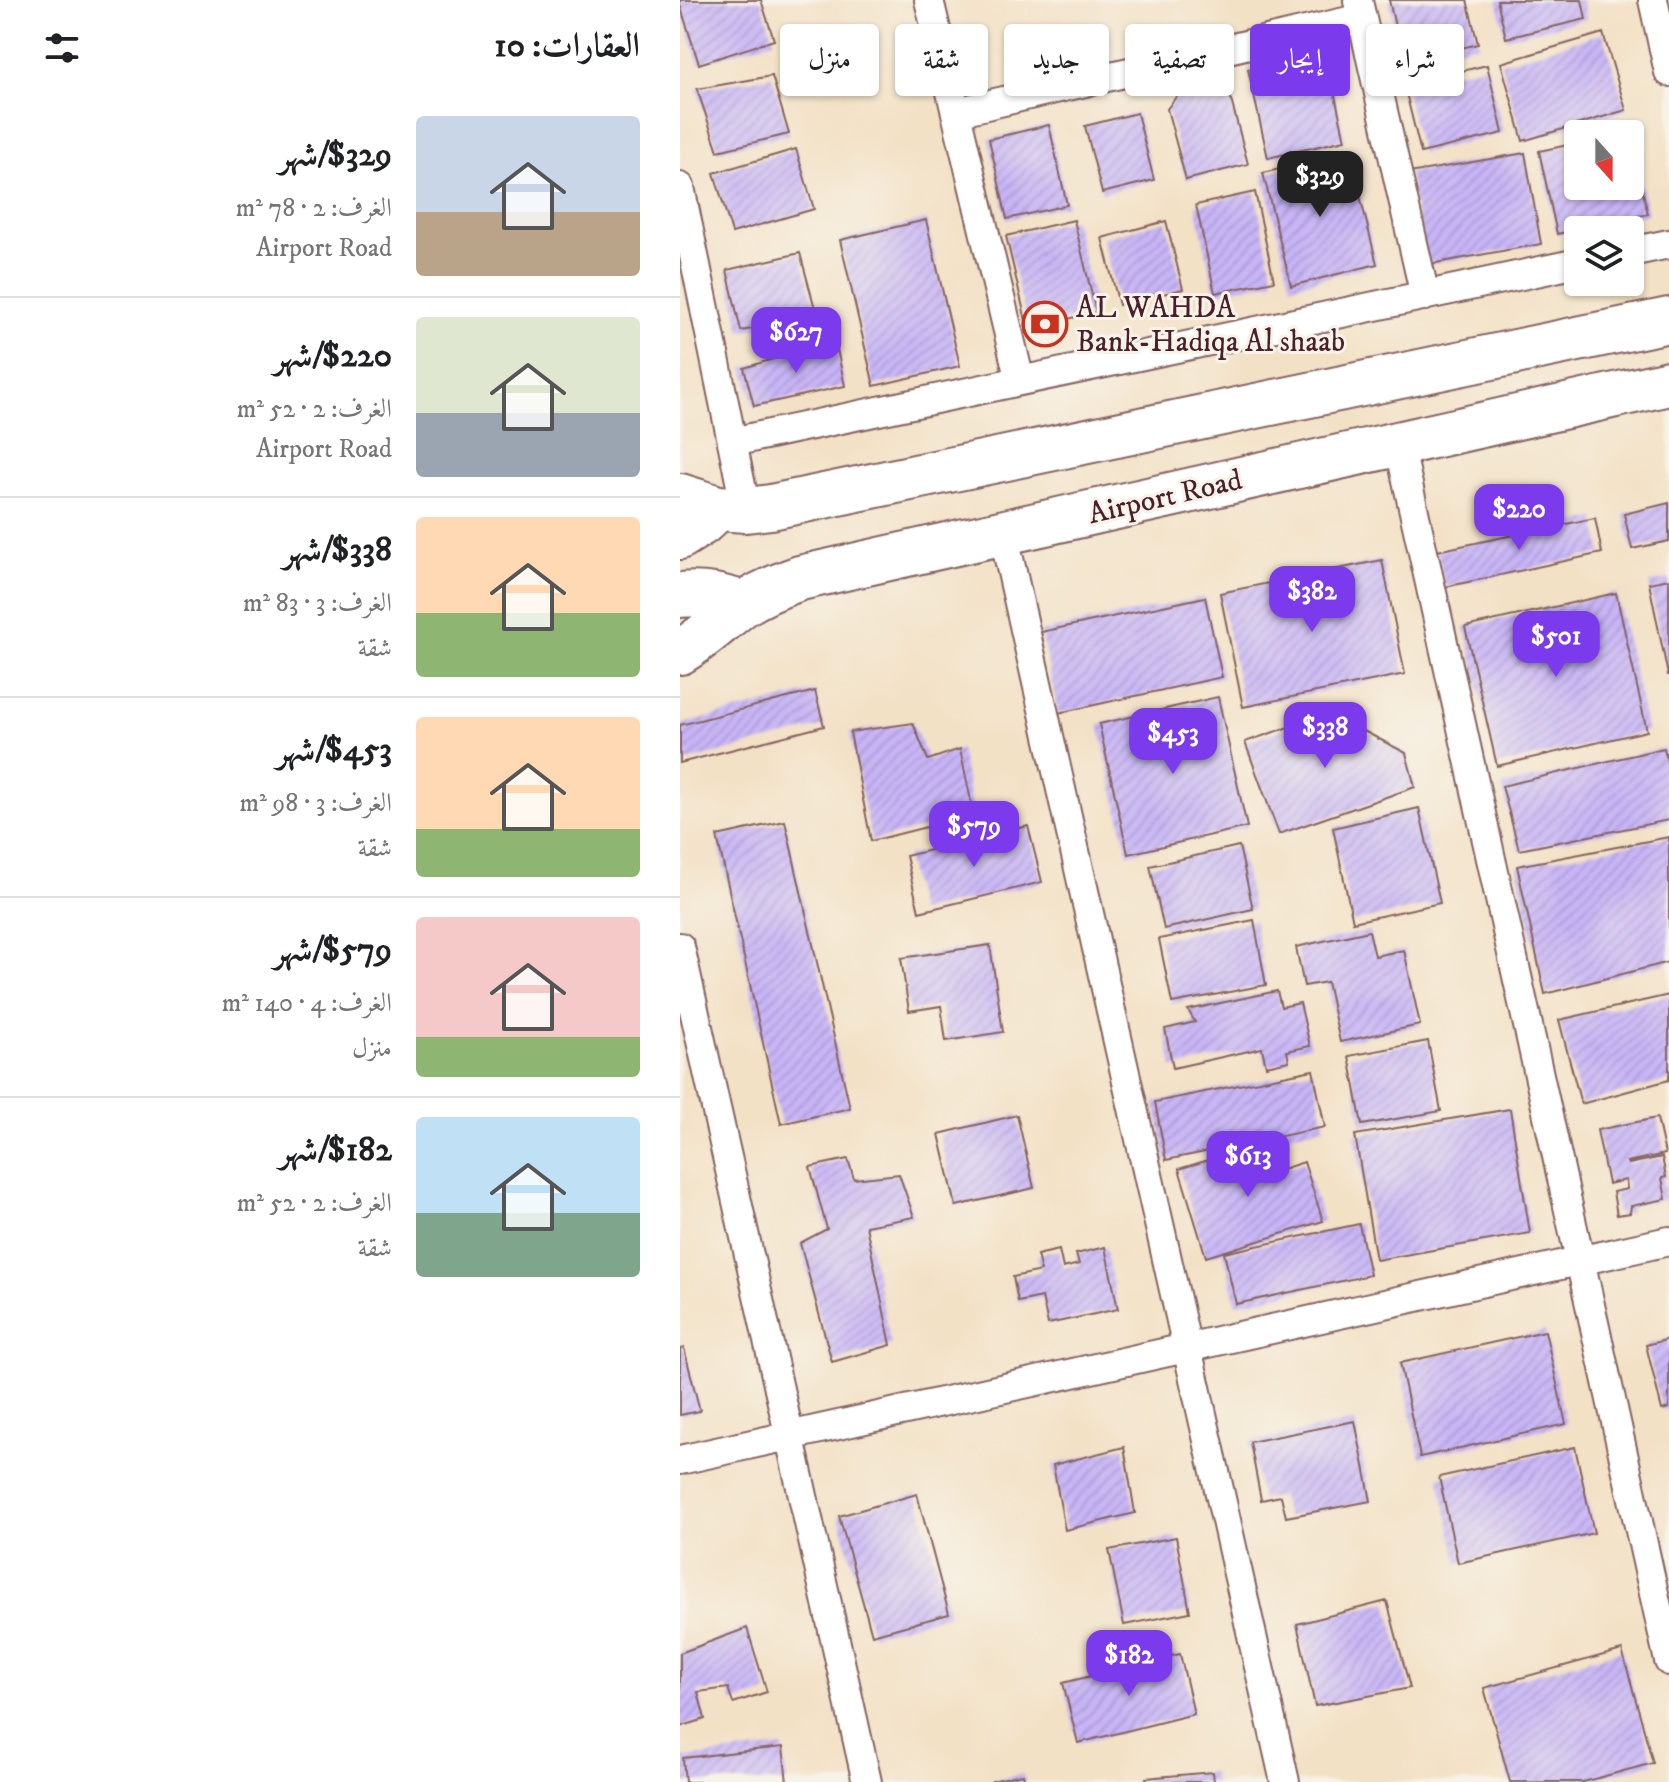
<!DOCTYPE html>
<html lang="ar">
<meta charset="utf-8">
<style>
:root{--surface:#fff;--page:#f2f2f2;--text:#202124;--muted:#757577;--line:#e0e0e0;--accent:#7c3aed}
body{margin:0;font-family:"IM FELL DW Pica",Amiri,serif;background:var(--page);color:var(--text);direction:rtl;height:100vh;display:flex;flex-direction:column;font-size:30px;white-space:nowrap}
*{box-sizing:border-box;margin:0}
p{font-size:26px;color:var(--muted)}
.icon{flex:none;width:44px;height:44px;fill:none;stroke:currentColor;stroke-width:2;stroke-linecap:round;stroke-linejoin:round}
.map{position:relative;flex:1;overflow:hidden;direction:ltr}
.sheet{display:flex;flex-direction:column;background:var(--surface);width:680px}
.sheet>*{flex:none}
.hud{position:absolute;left:24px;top:24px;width:760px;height:72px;direction:rtl;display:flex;gap:16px}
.needle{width:52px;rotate:159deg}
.fabs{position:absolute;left:884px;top:120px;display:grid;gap:16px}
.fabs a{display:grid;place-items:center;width:80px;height:80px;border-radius:8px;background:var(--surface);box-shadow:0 2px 6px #0004;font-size:40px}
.price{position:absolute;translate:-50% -68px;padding:0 18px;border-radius:16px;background:var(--accent);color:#fff;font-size:26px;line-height:52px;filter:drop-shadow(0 2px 4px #0008)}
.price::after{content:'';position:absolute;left:50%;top:48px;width:24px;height:18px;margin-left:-12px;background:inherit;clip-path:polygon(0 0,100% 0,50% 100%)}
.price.current{background:#222;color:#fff}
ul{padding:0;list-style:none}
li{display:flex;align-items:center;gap:24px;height:200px;padding:0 40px}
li+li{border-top:2px solid var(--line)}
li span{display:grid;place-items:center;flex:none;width:224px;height:160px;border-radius:8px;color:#555}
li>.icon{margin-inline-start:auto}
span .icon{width:96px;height:96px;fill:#fffc;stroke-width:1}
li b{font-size:34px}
h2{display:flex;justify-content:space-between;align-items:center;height:96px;padding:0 40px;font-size:34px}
.tag{padding:0 28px;border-radius:8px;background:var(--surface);box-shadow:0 2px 6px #0004;font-size:28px;line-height:72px}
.tag.current{background:var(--accent);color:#fff}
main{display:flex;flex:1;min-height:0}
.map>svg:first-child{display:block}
.building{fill:url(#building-hatch)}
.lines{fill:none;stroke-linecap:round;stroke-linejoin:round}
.street-casing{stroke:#856361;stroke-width:32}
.highway-casing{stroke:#856361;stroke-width:48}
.street{stroke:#fff;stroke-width:28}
.highway{stroke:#fff;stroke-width:44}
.labels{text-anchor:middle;stroke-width:6;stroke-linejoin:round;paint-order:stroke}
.poi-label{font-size:30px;fill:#4a1f2b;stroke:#f7f3e8;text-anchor:start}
.street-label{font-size:30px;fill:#4a1f2b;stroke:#f7f3e8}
</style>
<main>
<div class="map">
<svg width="989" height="1782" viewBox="0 0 989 1782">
<defs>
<pattern id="building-hatch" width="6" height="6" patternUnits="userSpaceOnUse" patternTransform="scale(2)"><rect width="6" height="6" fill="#c7b5f6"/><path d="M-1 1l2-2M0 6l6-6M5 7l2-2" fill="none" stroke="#ac9bd3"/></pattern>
</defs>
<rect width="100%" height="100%" fill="#f7f3e8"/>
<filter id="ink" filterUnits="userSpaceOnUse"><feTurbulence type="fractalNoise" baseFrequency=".0125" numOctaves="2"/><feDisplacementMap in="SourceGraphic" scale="16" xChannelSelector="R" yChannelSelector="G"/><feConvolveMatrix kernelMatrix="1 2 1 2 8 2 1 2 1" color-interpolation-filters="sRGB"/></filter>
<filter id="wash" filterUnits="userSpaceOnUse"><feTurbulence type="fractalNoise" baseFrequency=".006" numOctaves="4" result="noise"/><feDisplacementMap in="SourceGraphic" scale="32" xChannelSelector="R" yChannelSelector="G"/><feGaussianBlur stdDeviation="1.8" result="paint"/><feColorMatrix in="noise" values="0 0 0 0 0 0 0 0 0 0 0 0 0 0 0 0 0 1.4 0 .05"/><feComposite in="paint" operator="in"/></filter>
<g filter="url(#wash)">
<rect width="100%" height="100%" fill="#f3e1c6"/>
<g id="blocks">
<path class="building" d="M0 0H81L94 40 19 64 0 5Z
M709 0H787L798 44 723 62Z
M817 0H902L906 19 826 38Z
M923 33 946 110 843 141 821 63Z
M645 51 665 140 588 158 568 69Z
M807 65 823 133 741 153 724 85Z
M92 76 109 134 38 151 17 89Z
M545 77 568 164 506 180 487 109 502 89Z
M457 113 474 180 422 193 405 126Z
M369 125 387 205 327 219 309 139Z
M950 137 968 214 877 234 859 151 898 143V186H950Z
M116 149 134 209 52 233 34 173Z
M669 152 697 264 611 286 583 173Z
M845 153 861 244 745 265 729 173Z
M575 192 594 281 535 293 516 205Z
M246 220 280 366 194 386 160 240Z
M394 220 416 312 348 329 326 236Z
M486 221 503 289 439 305 422 238Z
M120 253 137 316 61 331 47 270Z
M155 340 165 386 74 406 64 368Z
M989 503V541L952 549 944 514Z
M915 518 922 553 765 587 757 551Z
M702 560 725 674 563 707 540 593Z
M989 579V675H988L969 583Z
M936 593 967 731 817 766 785 627Z
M525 597 542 677 378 713 361 632Z
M135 691 144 726 0 763V725Z
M538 697 567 827 448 854 419 724Z
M649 713 726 753 735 787 599 834 565 742Z
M233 723 248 760 280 749 294 815 191 841 170 732Z
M984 748 989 770V820L839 850 822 786Z
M739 808 760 903 673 922 653 828Z
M105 821 170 1108 101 1124 37 836Z
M348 826 362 882 239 912 226 856Z
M989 837V962L865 994 837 866Z
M559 846 573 909 484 929 470 866Z
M574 920 586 985 492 1003 479 939Z
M689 931 695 956 724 950 740 1025 660 1042 647 982 624 986 616 947Z
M310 945 323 1032 266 1041 261 1006 229 1011 221 958Z
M597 991 601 1007 620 1003 630 1046 607 1051 609 1061 586 1066 582 1048 493 1068 485 1029 515 1022 508 1010Z
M989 995V1080L901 1104 879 1020Z
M748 1041 761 1111 682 1125 669 1056Z
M633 1070 645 1127 486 1160 475 1102Z
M830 1109 850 1233 696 1260 675 1135Z
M337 1115 354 1188 276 1206 259 1134Z
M977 1118 985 1154 947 1162 948 1164 982 1157 986 1177 982 1178 986 1199 951 1206 950 1213 937 1215 933 1192 947 1189 946 1180 928 1184 917 1130Z
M584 1143 593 1172 624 1162 643 1221 526 1257 499 1169Z
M168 1159 174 1179 219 1174 234 1217 186 1226 211 1345 152 1362 120 1243 147 1229 130 1167Z
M679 1224 690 1275 556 1304 544 1253Z
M425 1247 438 1309 368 1324 362 1297 338 1302 333 1277 361 1271 357 1255 379 1250 383 1268 399 1264 396 1254Z
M865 1331 886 1424 740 1457 720 1363Z
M989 1339V1408L982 1410 966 1345Z
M4 1348 20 1411 0 1415V1349Z
M675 1421 691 1501 606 1517 601 1496 581 1500 570 1442Z
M444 1447 455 1513 385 1530 373 1465Z
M895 1447 914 1533 778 1563 759 1477Z
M237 1494 269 1614 192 1635 159 1516Z
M496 1537 510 1612 444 1625 429 1550Z
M707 1601 730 1688 635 1706 617 1624Z
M67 1628 87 1692 53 1703 48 1688 18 1692 25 1719 0 1727V1653Z
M942 1650 973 1763 903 1782H830L804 1688Z
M500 1654 514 1714 398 1743 383 1683Z
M103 1747 107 1782H5L3 1758Z
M533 1772 534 1782H467L466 1778Z
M343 1774 345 1782H312V1781Z"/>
</g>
</g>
<g filter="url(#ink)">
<use href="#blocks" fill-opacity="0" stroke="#856361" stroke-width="2"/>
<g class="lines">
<g class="street-casing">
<path id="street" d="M249 0 340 381
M973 0 989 72
M678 1 745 296
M276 112 682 18
M0 187 66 510
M950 252 989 244
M52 442 898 263
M719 444 989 1661
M323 532 605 1782
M0 947 187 1782
M0 1460 989 1241"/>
</g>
<g class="highway-casing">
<path id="highway" d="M0 496 38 508 66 510 91 507 989 320
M0 537 22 523 38 508
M0 595C23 592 42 597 64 604
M0 652C23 639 41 621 62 605 80 593 100 585 120 578L989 383"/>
</g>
<use href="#street" class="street"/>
<use href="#highway" class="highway"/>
</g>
</g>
<defs>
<g id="bank-ring" transform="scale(2.3)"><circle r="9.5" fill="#f7f3e8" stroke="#c8321e" stroke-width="1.5"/><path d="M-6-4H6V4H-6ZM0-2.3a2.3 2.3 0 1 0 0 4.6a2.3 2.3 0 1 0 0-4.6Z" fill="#c8321e"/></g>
</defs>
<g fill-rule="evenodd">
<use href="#bank-ring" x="365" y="324"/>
</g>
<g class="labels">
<g class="poi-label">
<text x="396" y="317">AL WAHDA<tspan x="396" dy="34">Bank-Hadiqa Al shaab</tspan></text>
</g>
<g class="street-label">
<text transform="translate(485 496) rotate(-13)" y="10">Airport Road</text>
</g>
</g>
</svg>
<div class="fabs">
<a><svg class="needle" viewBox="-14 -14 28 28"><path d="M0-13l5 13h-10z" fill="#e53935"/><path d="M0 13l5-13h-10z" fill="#757577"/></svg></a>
<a><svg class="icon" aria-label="layers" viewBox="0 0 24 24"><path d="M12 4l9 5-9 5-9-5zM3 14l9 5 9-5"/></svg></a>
</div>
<b class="price current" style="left:640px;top:219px">$329</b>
<b class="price" style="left:116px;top:375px">$627</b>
<b class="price" style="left:839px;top:552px">$220</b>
<b class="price" style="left:632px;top:634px">$382</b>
<b class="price" style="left:876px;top:679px">$501</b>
<b class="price" style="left:645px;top:770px">$338</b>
<b class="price" style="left:493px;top:776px">$453</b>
<b class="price" style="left:294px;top:869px">$579</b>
<b class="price" style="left:568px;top:1199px">$613</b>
<b class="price" style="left:449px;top:1698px">$182</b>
<div class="hud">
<a class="tag">شراء</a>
<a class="tag current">إيجار</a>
<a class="tag">تصفية</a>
<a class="tag">جديد</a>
<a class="tag">شقة</a>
<a class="tag">منزل</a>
</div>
</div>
<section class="sheet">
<h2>العقارات: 10<svg class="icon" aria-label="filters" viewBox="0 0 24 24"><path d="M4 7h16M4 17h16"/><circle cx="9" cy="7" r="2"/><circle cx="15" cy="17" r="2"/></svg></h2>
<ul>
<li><span style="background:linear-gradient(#c9d6e8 60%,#b9a48a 0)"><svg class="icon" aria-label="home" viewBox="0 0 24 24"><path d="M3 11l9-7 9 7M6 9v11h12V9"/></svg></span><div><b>$329/شهر</b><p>الغرف: 2 · 78 m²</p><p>Airport Road</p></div></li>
<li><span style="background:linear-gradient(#dfe7d0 60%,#9aa5b1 0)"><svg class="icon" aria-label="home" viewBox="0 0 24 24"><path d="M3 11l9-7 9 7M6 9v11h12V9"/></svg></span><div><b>$220/شهر</b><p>الغرف: 2 · 52 m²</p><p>Airport Road</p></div></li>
<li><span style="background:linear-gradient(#ffd9b3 60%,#8fb573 0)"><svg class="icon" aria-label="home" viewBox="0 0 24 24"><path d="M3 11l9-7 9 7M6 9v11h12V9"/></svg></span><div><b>$338/شهر</b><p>الغرف: 3 · 83 m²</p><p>شقة</p></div></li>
<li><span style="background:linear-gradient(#ffd9b3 70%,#8fb573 0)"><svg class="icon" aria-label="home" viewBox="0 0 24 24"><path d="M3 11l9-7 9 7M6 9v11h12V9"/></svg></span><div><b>$453/شهر</b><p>الغرف: 3 · 98 m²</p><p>شقة</p></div></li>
<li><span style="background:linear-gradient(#f6c9c9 75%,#8fb573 0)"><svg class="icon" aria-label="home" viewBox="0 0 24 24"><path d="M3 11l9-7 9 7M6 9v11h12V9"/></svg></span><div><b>$579/شهر</b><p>الغرف: 4 · 140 m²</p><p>منزل</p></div></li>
<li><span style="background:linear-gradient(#bfe0f5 60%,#7fa58c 0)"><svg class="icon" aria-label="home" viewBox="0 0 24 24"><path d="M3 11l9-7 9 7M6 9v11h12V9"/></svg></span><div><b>$182/شهر</b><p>الغرف: 2 · 52 m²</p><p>شقة</p></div></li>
</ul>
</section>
</main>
